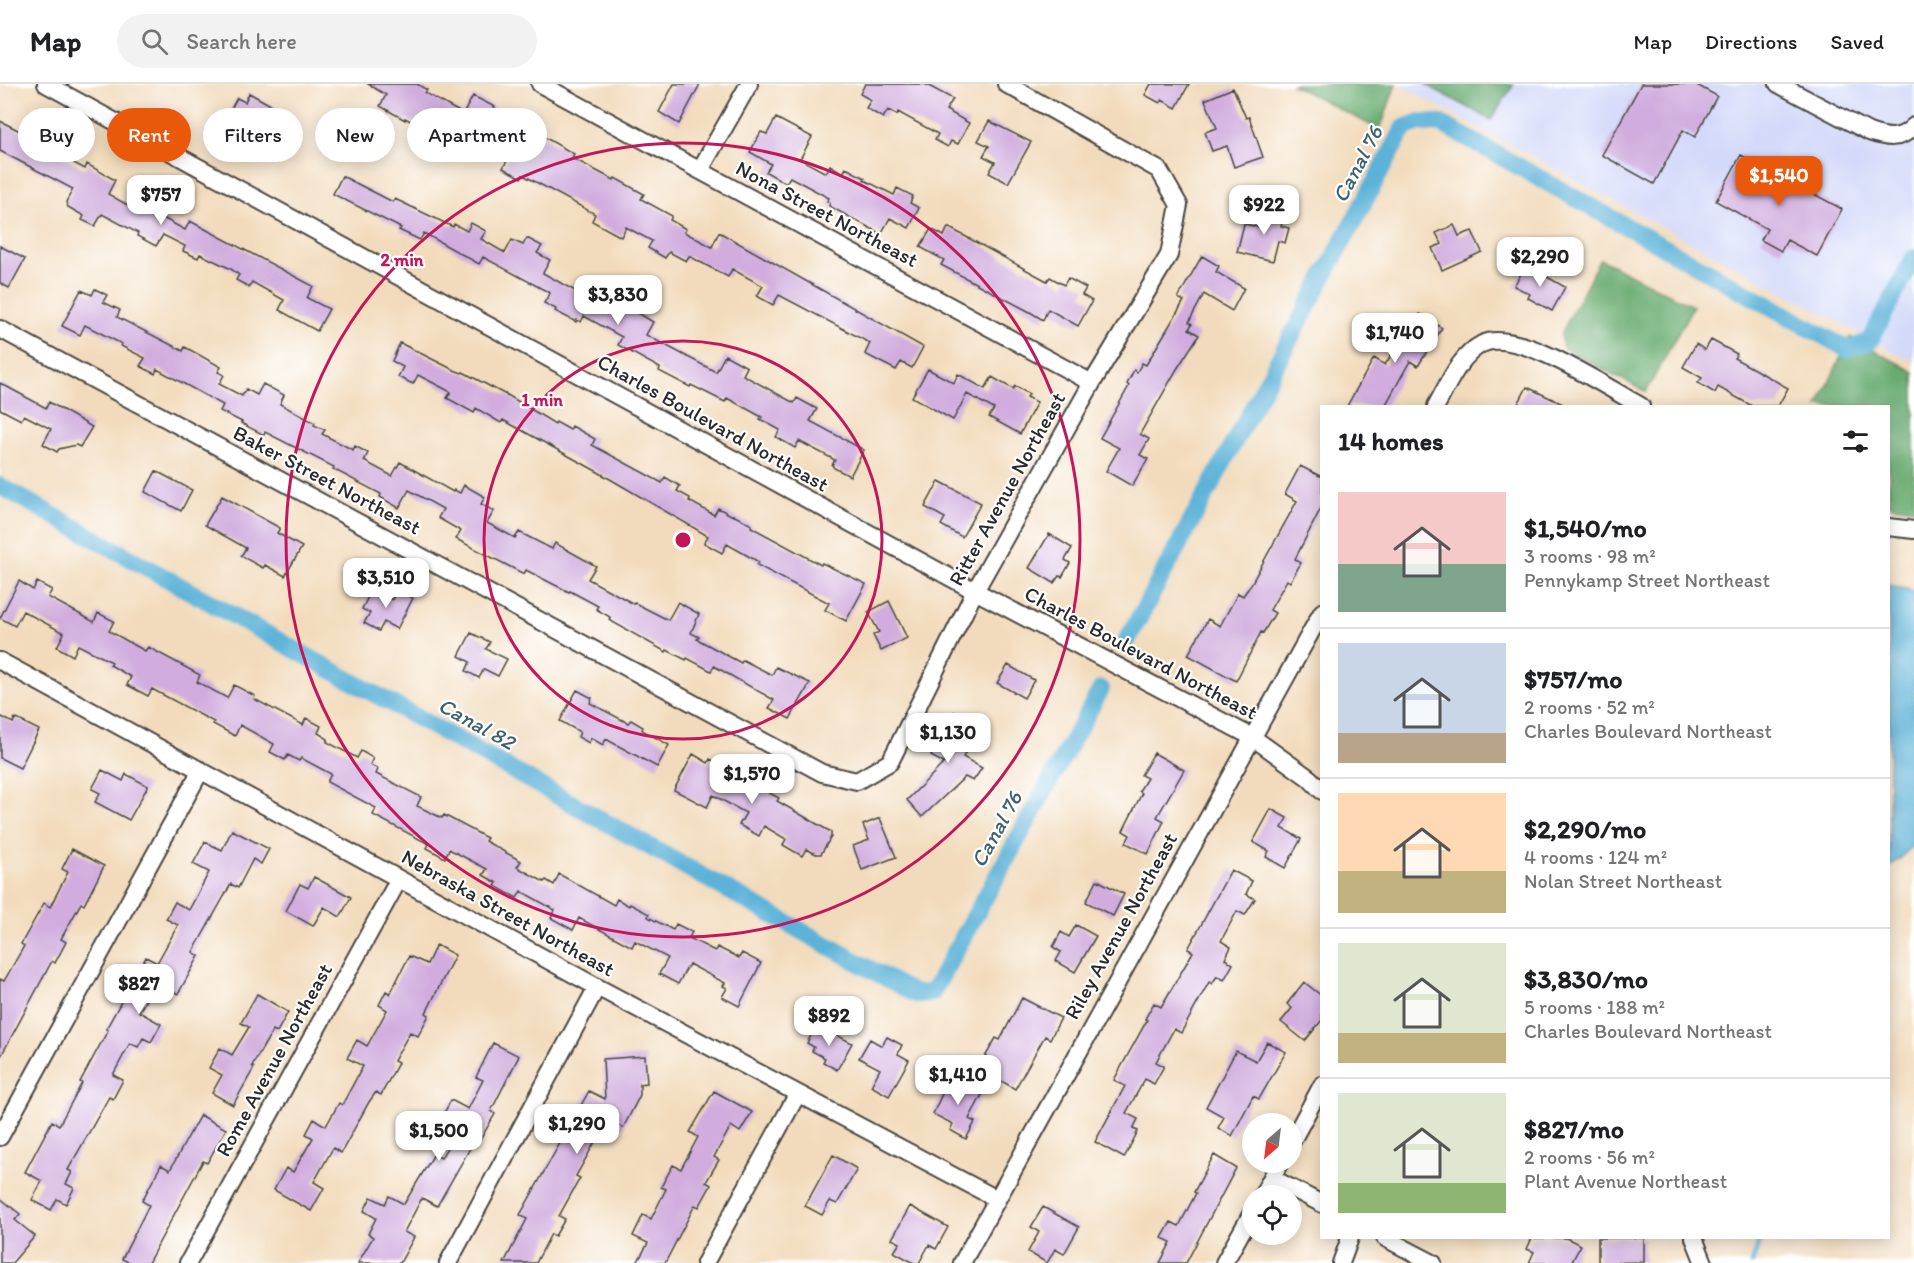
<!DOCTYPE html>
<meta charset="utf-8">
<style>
:root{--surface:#fff;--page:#f2f2f2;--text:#202124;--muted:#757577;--line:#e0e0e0;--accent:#ea580c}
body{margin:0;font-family:Itim,sans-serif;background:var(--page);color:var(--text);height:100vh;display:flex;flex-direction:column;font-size:22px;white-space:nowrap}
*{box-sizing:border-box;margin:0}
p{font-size:20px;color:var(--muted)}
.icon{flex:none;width:33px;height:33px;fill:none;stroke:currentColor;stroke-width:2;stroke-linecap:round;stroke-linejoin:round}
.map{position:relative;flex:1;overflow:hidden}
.drawer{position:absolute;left:1320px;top:321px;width:570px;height:834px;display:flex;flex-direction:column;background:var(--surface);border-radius:0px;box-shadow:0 3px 15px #0003}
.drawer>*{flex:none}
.guide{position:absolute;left:18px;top:24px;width:570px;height:54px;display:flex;gap:12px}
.needle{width:39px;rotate:208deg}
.tools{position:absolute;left:1242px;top:1029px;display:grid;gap:12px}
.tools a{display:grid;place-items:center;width:60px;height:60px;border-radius:50%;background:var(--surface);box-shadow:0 3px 15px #0003;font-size:30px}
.price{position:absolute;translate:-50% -51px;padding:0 14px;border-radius:12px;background:#fff;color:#222;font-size:20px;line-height:39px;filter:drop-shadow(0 2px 3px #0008)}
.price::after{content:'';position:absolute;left:50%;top:36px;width:18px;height:14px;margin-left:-9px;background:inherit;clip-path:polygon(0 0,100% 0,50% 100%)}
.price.active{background:var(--accent);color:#fff}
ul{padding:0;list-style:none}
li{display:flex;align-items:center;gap:18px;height:150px;padding:0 18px}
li+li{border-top:2px solid var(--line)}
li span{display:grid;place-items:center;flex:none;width:168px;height:120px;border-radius:0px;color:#555}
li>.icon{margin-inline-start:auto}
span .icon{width:72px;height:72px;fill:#fffc;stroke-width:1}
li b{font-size:26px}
h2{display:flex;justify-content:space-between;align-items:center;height:72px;padding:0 18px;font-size:26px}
.tag{padding:0 21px;border-radius:27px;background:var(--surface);box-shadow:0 3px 15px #0003;font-size:21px;line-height:54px}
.tag.active{background:var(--accent);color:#fff}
header{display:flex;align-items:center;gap:36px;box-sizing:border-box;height:84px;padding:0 30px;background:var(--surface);border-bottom:2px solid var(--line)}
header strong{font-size:28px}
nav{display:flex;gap:33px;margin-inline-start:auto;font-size:21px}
.search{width:420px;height:54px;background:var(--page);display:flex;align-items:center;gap:15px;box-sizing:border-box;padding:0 21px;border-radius:33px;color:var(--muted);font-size:22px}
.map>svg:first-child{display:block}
.built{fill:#d3d9f9}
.forest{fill:#68ab6f;stroke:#4a6b4d;stroke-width:1.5}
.water{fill:#5bb2d8;stroke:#436e82;stroke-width:1.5}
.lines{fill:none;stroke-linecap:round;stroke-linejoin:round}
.stream{stroke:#5bb2d8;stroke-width:5}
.canal{stroke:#5bb2d8;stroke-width:18}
.building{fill:#d0adde}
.minor-casing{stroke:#494541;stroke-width:20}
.minor{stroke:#fff;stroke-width:16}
.ring{fill:none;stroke:#c2185b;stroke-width:3}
.labels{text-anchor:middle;stroke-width:4.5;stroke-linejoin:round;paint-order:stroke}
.street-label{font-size:21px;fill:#2b2b2b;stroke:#fff}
.water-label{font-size:22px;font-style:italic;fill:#3e6170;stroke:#fff}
.centre{fill:#c2185b;stroke:#fff;stroke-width:3}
.ring-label{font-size:18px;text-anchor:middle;font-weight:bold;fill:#c2185b;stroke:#fff;stroke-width:4.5;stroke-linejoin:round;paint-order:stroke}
</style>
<header>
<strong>Map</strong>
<div class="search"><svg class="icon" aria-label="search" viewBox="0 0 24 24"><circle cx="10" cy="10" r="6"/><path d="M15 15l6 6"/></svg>Search here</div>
<nav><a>Map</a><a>Directions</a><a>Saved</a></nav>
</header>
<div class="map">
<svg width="1914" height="1179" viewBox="0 0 1914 1179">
<rect width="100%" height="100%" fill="#fff"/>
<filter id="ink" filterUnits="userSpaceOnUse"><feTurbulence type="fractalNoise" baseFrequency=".0167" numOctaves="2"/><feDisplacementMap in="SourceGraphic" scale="12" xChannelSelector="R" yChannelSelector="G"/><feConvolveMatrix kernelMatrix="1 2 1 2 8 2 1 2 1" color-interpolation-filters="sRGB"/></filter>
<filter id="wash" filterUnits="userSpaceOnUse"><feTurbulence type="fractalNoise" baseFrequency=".008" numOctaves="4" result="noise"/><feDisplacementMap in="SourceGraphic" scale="24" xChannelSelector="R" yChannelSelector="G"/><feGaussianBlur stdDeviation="1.35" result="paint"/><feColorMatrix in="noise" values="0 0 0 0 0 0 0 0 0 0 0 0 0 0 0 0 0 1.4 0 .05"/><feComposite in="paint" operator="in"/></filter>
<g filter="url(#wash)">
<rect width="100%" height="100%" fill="#f2dbbc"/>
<path class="built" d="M1398 0H1914V278L1883 262Z"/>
<path class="forest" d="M1291 0H1396L1380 46Z
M1425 0H1514L1491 36Z
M1600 175 1693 222 1646 308 1563 264 1561 250Z
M1850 253 1914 288V425L1889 421 1888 322H1818Z"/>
<path class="water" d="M1889 501 1914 507V715L1912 718 1914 760 1901 774 1889 783Z"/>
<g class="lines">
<path class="stream" d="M1752 1179 1760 1154"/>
<path class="canal" d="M0 402 915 910 932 909 1101 605
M1125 560 1404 44 1419 38 1442 40 1847 265 1869 258 1914 174"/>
</g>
<g id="blocks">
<path class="building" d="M368 0H417L427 6 425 9 463 30 473 12 495 23 492 28 523 45 525 42 574 70 572 74 614 96 615 94 644 110 641 115 672 132 670 136 686 145 684 148 712 163 719 148 923 263 912 284 901 278 896 286 865 270 870 259 779 211 773 221 757 212 763 202 732 185 728 193 689 172 686 177 669 168 665 174 648 164 652 157 626 143 621 153 592 137 595 130 523 91 521 94 503 84 509 73 477 55 475 60 446 45 442 54 405 34V36L380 22 386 11Z
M674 0H700L679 40 659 28Z
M865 0H925L953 15 946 26 969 39 958 60 951 57 948 63 935 56 938 50 898 28 897 31 888 26 883 34 866 24 871 16 860 10Z
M1151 0H1189L1176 24 1162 16 1160 19 1145 11Z
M1641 0H1695L1717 12 1695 53 1683 46 1654 100 1602 71Z
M1233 4 1246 34 1249 33 1263 73 1234 83 1227 62 1212 67 1205 48 1217 44 1205 16Z
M249 9 280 26 276 33 279 35 261 70 247 62 252 52 234 43 237 39 226 34 237 14 245 18Z
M776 34 812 53 800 75 826 89 830 81 843 89 846 84 865 94 864 96 894 111 897 104 913 112 910 119 919 124 909 144 890 134 881 150 829 122 830 119 827 117 829 114 790 93 786 99 766 88 771 80 750 68 761 48 767 50Z
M0 37 40 57 38 60 85 85 87 80 115 96 108 110 136 126 139 121 185 146 190 137 313 202 307 214 329 225 317 247 279 226 284 216 252 198 249 203 236 196 239 191 231 185 200 170 198 174 183 167 185 162 163 151 156 162 137 152 138 149 102 130 95 142 82 136 84 132 68 123 66 118 73 105 0 67Z
M989 37 1031 58 1008 99 989 89 995 78 983 72 989 62 978 57Z
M1741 71 1842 125 1817 172 1787 156 1781 167 1761 156 1767 145 1716 117Z
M342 92 393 118 395 115 453 143 454 140 467 147 471 139 486 147 481 155 505 169 512 156 523 161 527 154 542 162 537 169 550 176 543 189 575 207 579 200 619 225 627 211 643 220 638 229 653 238 646 251 716 288 725 271 747 283 743 291 794 319 797 314 817 325 810 337 864 366 850 392 834 384 832 381 835 376 799 357 795 364 776 353 780 346 760 335 762 333 727 314 725 318 691 301 690 303 659 287 660 284 618 261 622 253 584 232 581 238 577 236 576 238 555 227 556 225 544 219 550 209 483 173 479 180 424 149 420 156 399 146 401 144 333 110Z
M1263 124 1284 129 1281 142 1289 144 1285 159 1278 157 1273 177 1237 168 1244 140 1258 143Z
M1454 141 1459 152 1472 147 1482 168 1442 186 1432 164 1442 160 1436 149Z
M948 143 1047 197 1050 193 1064 201 1068 194 1086 204 1082 211 1092 217 1078 242 1048 225 1043 236 1030 228 941 181 944 176 920 163 931 145 944 152Z
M0 162 25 175 9 204 0 199Z
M1202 172 1219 182 1216 188 1244 204 1232 227 1204 210 1189 238 1192 240 1189 245 1199 251 1177 285 1140 350 1149 355 1140 371 1148 375 1132 402 1106 387 1119 364 1100 354 1129 302 1127 300 1134 286 1137 288 1142 279 1146 281 1184 217 1178 214Z
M1526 181 1565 203 1552 227 1528 214 1530 210 1514 202Z
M95 205 107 211 103 218 120 226 117 233 183 267 185 263 221 283 218 288 224 291 219 300 242 312 246 305 257 311 263 300 284 311 280 320 315 339 314 341 325 346 322 350 353 366 355 362 368 369 364 377 392 392 400 378 453 408 454 406 460 409 464 401 485 413 481 420 494 427 487 439 515 454 519 448 552 465 555 459 596 482 588 495 634 520 635 519 668 536 678 518 699 530 691 549 699 553 697 555 741 579 743 576 772 591 776 583 810 599 790 635 769 624 774 616 714 582 711 587 687 574 686 576 667 566 666 568 609 536 610 533 596 525 598 522 570 507 569 508 553 500 526 486 524 490 456 455 461 447 438 434 443 425 409 406 399 424 380 413 381 410 333 385 334 383 265 348 264 351 241 339 242 338 220 327 223 321 157 285 155 290 140 282 145 274 121 262 122 260 85 241 80 251 62 242 81 206 92 211Z
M1420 230 1442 244 1418 282 1410 277 1385 322H1347L1374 274 1385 281 1399 258 1392 254 1399 242 1409 247Z
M1711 256 1737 270 1734 274 1788 304 1778 322H1752L1718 303 1715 309 1698 299 1702 294 1683 283 1696 260 1705 266Z
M400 259 454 286 462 289 463 288 506 311V310L555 340 556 338 570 346 572 342 595 355 592 361 662 399 665 393 680 402 677 407 690 414 689 417 714 431 718 424 733 432V431L752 441 751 443 821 481 822 479 866 500 846 537 825 526 829 519 757 481 759 478 727 460 722 469 704 459 708 452 598 388 503 336 501 339 476 324 474 329 447 314 451 308 418 291 413 300 398 293 403 283 392 277Z
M928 285 954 299 958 290 985 305 992 293 1013 305 1015 302 1029 310 1027 313 1037 318 1020 350 989 333 994 325 967 310 953 336 912 313Z
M0 299 46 324 49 318 92 343 80 363 76 361 59 365 57 368 43 360 51 345 24 331 21 336 0 325Z
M1527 303 1567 322H1517Z
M1300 382 1322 393V422L1295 475 1301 479 1290 498 1287 496 1270 526 1275 529 1263 549 1261 548 1236 597 1188 571 1208 535 1220 542 1238 509 1243 512 1250 502 1297 417 1285 410Z
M156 387 192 406 181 427 145 408Z
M939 397 981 419 962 453 941 441 945 434 925 423Z
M222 412 280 444 277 449 302 463 285 492 265 481 263 484 241 472 246 464 205 441Z
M1049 450 1072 464 1065 476 1070 479 1062 493 1059 492 1054 499 1029 484Z
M19 497 33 506 37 498 52 506 48 513 94 538 98 529 114 537 109 547 145 567 148 563 200 591 197 598 227 614 234 601 255 612 254 615 303 641 306 634 321 642 318 649 328 655 327 658 357 674 361 667 373 674 370 681 378 685 376 690 421 713 417 722 442 734 444 731 487 754 485 757 521 777 517 783 544 798 546 796 554 801 559 790 614 821 617 815 629 822 630 820 649 830 648 833 673 846 676 840 692 848 689 854 715 867 717 863 739 874 742 869 761 879 739 922 722 913 727 904 723 902 725 899 689 880 678 900 659 890 668 874 635 857 632 863 579 834 573 846 551 834 555 826 521 807 517 814 495 802 497 799 483 791 487 785 449 765 445 774 427 764 429 760 373 731 376 724 327 698 331 690 301 674 299 677 288 671 285 676 270 668 274 660 240 641 235 652 213 640 214 638 152 605 148 612 127 601 131 593 110 581 112 578 78 561 73 572 57 563 64 549 23 527 15 542 0 534Z
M372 505 392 516 397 506 413 514 397 545 384 538 379 547 364 539 370 529 362 525Z
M889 517 907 554 881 567 873 551 879 548 868 528Z
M471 549 490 558 486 565 507 575 498 592 484 585 479 594 466 587 470 578 459 572Z
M1008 581 1034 596 1024 614 997 599Z
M577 606 592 614 590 619 628 639 631 636 643 643 642 646 669 661 657 683 606 655 603 661 591 654 589 659 578 653 580 648 560 637Z
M954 628 980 642 963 673 982 684 973 697 965 693 922 733 907 716 944 679 931 672Z
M0 632 13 639 15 634 39 646 20 684 0 674Z
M1154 669 1184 686 1157 733 1164 737 1148 770 1126 759 1130 751 1123 747 1142 709 1139 707 1147 694 1141 691Z
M693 670 708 679 710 675 728 684 727 686 779 714 777 717 831 748V753L821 770H816L806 765 802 772 783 761 786 755 764 742 759 752 739 741 746 729 713 711 707 723 674 706Z
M102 686 123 697 126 690 148 702 129 736 95 718 100 709 92 705Z
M1271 725 1287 734 1282 744 1301 755 1285 784 1266 773 1269 767 1253 758Z
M880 734 896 773 862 786 853 762 869 756 863 741Z
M232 746 269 765 261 780 253 775 238 804 231 800 193 868 199 872 178 910 156 898 139 928 161 940 151 958 143 954 138 963 130 959 113 991 123 996 113 1015 109 1013 68 1086 72 1088 66 1100 74 1104 66 1120 57 1115 51 1126 32 1116 42 1097 25 1088 52 1037 59 1041 82 999 80 998 108 946 106 945 146 873 157 879 178 841 166 835 175 818 189 826 209 788 193 780 205 758 222 766Z
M72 765 104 782 84 821 81 819 61 855 66 858 55 879 52 877 0 974V895L4 897 24 862 21 860 44 819 50 823 68 788 62 785Z
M1231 786 1252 797 1246 810 1255 815 1245 831 1237 827 1221 857 1231 863 1225 875 1233 880 1224 896 1217 892 1212 900 1209 898 1181 949 1174 945 1156 978 1164 982 1154 1000 1145 995 1126 1029 1138 1035 1133 1045 1138 1047 1124 1074 1095 1058 1125 1002 1114 996 1147 936 1145 935 1154 919 1161 923 1193 868 1188 865Z
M314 793 351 813 340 833 324 823 313 842 286 827 300 800 308 804Z
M1097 796 1124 810 1113 832 1086 818Z
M1076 841 1096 852 1075 888 1056 877 1061 868 1053 863 1061 848 1069 853Z
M436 861 455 871 426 929 429 931 418 952 410 948 394 977 398 979 381 1011 376 1008 369 1018 341 1069 333 1064 314 1098 324 1104 311 1127 274 1106 286 1084 293 1088 313 1054 306 1050 314 1035 326 1042 339 1019 342 1021 363 982 347 974 357 956 367 962 387 926 379 921 386 907 390 910 409 872 427 880Z
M1304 898 1322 912V936L1305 957 1281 938 1292 924 1287 920Z
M257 910 288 928 277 948 273 946 252 982 254 984 233 1021 212 1009 222 991 209 984 220 964 232 971 249 943 241 939Z
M1022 914 1061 934 1050 955 1045 952 1015 1005 988 989 994 978 985 973 996 954 1000 956Z
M817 941 852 959 837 986 823 978 825 974 812 967 814 963 807 959Z
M887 953 902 961 898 970 909 976 889 1012 871 1002 880 985 859 974 870 955 882 962Z
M1267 958 1286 968 1259 1015 1253 1012 1232 1052 1218 1044 1224 1033 1206 1023 1236 967 1256 977Z
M493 959 519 972 491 1027 495 1030 480 1056 476 1054 437 1122 422 1114 404 1148 414 1153 400 1179H358L373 1153 368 1150 376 1134 364 1127 371 1113 385 1120 389 1112 404 1120 434 1070 441 1074 456 1048 439 1039 451 1016 468 1025 483 996 476 993Z
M645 972 647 999 640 1000V1011L623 1044 608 1035 576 1092 580 1094 559 1132 565 1135 555 1152 551 1150 536 1179H504L527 1135 520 1131 589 1007 605 1015 603 975Z
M950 992 983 1009 969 1035 975 1038 966 1055 950 1046 953 1040 933 1030Z
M714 1007 752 1028 740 1048 731 1042 714 1073 719 1076 706 1098 711 1101 699 1123 695 1121 665 1179H637L648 1159 633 1152 643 1131 651 1135 666 1105 661 1103 673 1081 681 1085 698 1053 690 1048Z
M200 1031 226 1045 207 1079 203 1077 148 1179H130L122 1175 149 1121 142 1117 161 1081 170 1086Z
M833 1071 857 1085 837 1120 830 1117 822 1131 805 1122Z
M1214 1071 1236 1084 1186 1179H1160L1171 1158 1162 1154 1171 1138 1179 1142 1196 1109 1194 1108Z
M0 1114 20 1130 15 1136 35 1152 12 1179H0Z
M910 1122 948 1143 936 1165 929 1161 919 1179H914L894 1168 900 1159 892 1155Z
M1043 1123 1079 1143 1064 1170 1055 1165 1047 1179 1028 1168 1039 1148 1031 1143Z
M1532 1154H1566L1581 1161 1571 1179H1529L1534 1168 1527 1165Z
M1598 1154H1644V1178L1598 1179Z"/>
</g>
</g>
<g filter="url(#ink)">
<use href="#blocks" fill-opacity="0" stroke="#494541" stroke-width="1.5"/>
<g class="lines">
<g class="minor-casing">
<path id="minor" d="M46 0 975 507 1252 653 1309 694 1322 707
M540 0 1092 299
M1778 0 1869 48C1886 54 1900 57 1914 42
M700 86 749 0
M0 245 822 689 857 697 890 678 975 507 1092 299 1169 171 1179 121 1159 86 1006 0
M1436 322C1448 301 1459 272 1482 260 1516 242 1609 305 1641 322
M1888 443 1914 446
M0 577 597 903 997 1115
M0 1053 201 686
M1292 1057 1322 1001
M1272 1094 1322 1120
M1262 1112 1280 1078
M1385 1154 1433 1179
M1694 1154 1704 1179
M188 1179 399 795
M448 1179 597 903
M705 1179 797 1011
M962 1179 1322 528
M1224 1179 1252 1129
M1341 1179 1350 1154"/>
</g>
<use href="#minor" class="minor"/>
</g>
</g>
<g class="ring">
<circle cx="683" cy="456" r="199"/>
<circle cx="683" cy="456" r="397"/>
</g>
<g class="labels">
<g class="street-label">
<text transform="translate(827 130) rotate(28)" y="7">Nona Street Northeast</text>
<text transform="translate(713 339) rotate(29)" y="7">Charles Boulevard Northeast</text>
<text transform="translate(327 396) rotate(28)" y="7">Baker Street Northeast</text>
<text transform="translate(1007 405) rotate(-61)" y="7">Ritter Avenue Northeast</text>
<text transform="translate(1141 569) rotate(28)" y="7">Charles Boulevard Northeast</text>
<text transform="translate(508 829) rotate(29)" y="7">Nebraska Street Northeast</text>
<text transform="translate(1121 842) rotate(-61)" y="7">Riley Avenue Northeast</text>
<text transform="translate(274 976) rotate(-61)" y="7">Rome Avenue Northeast</text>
</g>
<g class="water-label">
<text transform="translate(1357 80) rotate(-62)" y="8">Canal 76</text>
<text transform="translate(477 639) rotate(29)" y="8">Canal 82</text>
<text transform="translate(996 745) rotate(-61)" y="8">Canal 76</text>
</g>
</g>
<circle cx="683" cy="456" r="9" class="centre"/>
<g class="ring-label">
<text x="402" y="182">2 min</text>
<text x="542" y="322">1 min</text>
</g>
</svg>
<div class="tools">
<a><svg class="needle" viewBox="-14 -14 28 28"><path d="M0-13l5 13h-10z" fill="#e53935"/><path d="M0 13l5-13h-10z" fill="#757577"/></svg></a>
<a><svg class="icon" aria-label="locate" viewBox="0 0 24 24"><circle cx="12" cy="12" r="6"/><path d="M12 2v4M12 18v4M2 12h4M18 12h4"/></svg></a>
</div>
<b class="price active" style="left:1779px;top:123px">$1,540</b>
<b class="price" style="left:161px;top:142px">$757</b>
<b class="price" style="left:1264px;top:152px">$922</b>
<b class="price" style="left:1540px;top:204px">$2,290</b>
<b class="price" style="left:618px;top:242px">$3,830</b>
<b class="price" style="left:1395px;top:280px">$1,740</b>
<b class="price" style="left:386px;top:525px">$3,510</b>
<b class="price" style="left:948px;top:680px">$1,130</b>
<b class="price" style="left:752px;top:721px">$1,570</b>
<b class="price" style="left:139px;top:931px">$827</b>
<b class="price" style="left:829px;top:963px">$892</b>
<b class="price" style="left:958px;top:1022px">$1,410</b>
<b class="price" style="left:577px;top:1071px">$1,290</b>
<b class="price" style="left:439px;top:1078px">$1,500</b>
<div class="guide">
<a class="tag">Buy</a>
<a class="tag active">Rent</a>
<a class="tag">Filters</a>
<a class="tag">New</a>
<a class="tag">Apartment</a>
</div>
<section class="drawer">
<h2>14 homes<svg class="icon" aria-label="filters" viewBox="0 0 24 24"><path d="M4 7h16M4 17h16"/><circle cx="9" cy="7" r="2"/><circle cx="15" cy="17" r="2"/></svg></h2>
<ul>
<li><span style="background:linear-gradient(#f6c9c9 60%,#7fa58c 0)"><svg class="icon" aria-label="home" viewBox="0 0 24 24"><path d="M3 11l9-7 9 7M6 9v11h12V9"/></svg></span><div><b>$1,540/mo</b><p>3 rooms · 98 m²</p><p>Pennykamp Street Northeast</p></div></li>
<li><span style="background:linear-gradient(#c9d6e8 75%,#b9a48a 0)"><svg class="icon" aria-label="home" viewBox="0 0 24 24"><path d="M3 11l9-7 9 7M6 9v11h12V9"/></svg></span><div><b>$757/mo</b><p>2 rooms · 52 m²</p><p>Charles Boulevard Northeast</p></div></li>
<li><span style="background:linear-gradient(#ffd9b3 65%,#c2b280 0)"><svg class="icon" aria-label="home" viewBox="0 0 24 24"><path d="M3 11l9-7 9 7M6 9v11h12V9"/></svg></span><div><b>$2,290/mo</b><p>4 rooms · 124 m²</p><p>Nolan Street Northeast</p></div></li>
<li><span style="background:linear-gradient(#dfe7d0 75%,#c2b280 0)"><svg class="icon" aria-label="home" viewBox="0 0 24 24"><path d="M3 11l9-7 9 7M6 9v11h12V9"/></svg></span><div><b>$3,830/mo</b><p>5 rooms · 188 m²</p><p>Charles Boulevard Northeast</p></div></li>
<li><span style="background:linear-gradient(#dfe7d0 75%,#8fb573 0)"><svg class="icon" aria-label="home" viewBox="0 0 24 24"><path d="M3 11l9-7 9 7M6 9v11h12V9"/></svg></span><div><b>$827/mo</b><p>2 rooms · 56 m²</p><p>Plant Avenue Northeast</p></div></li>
</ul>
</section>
</div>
